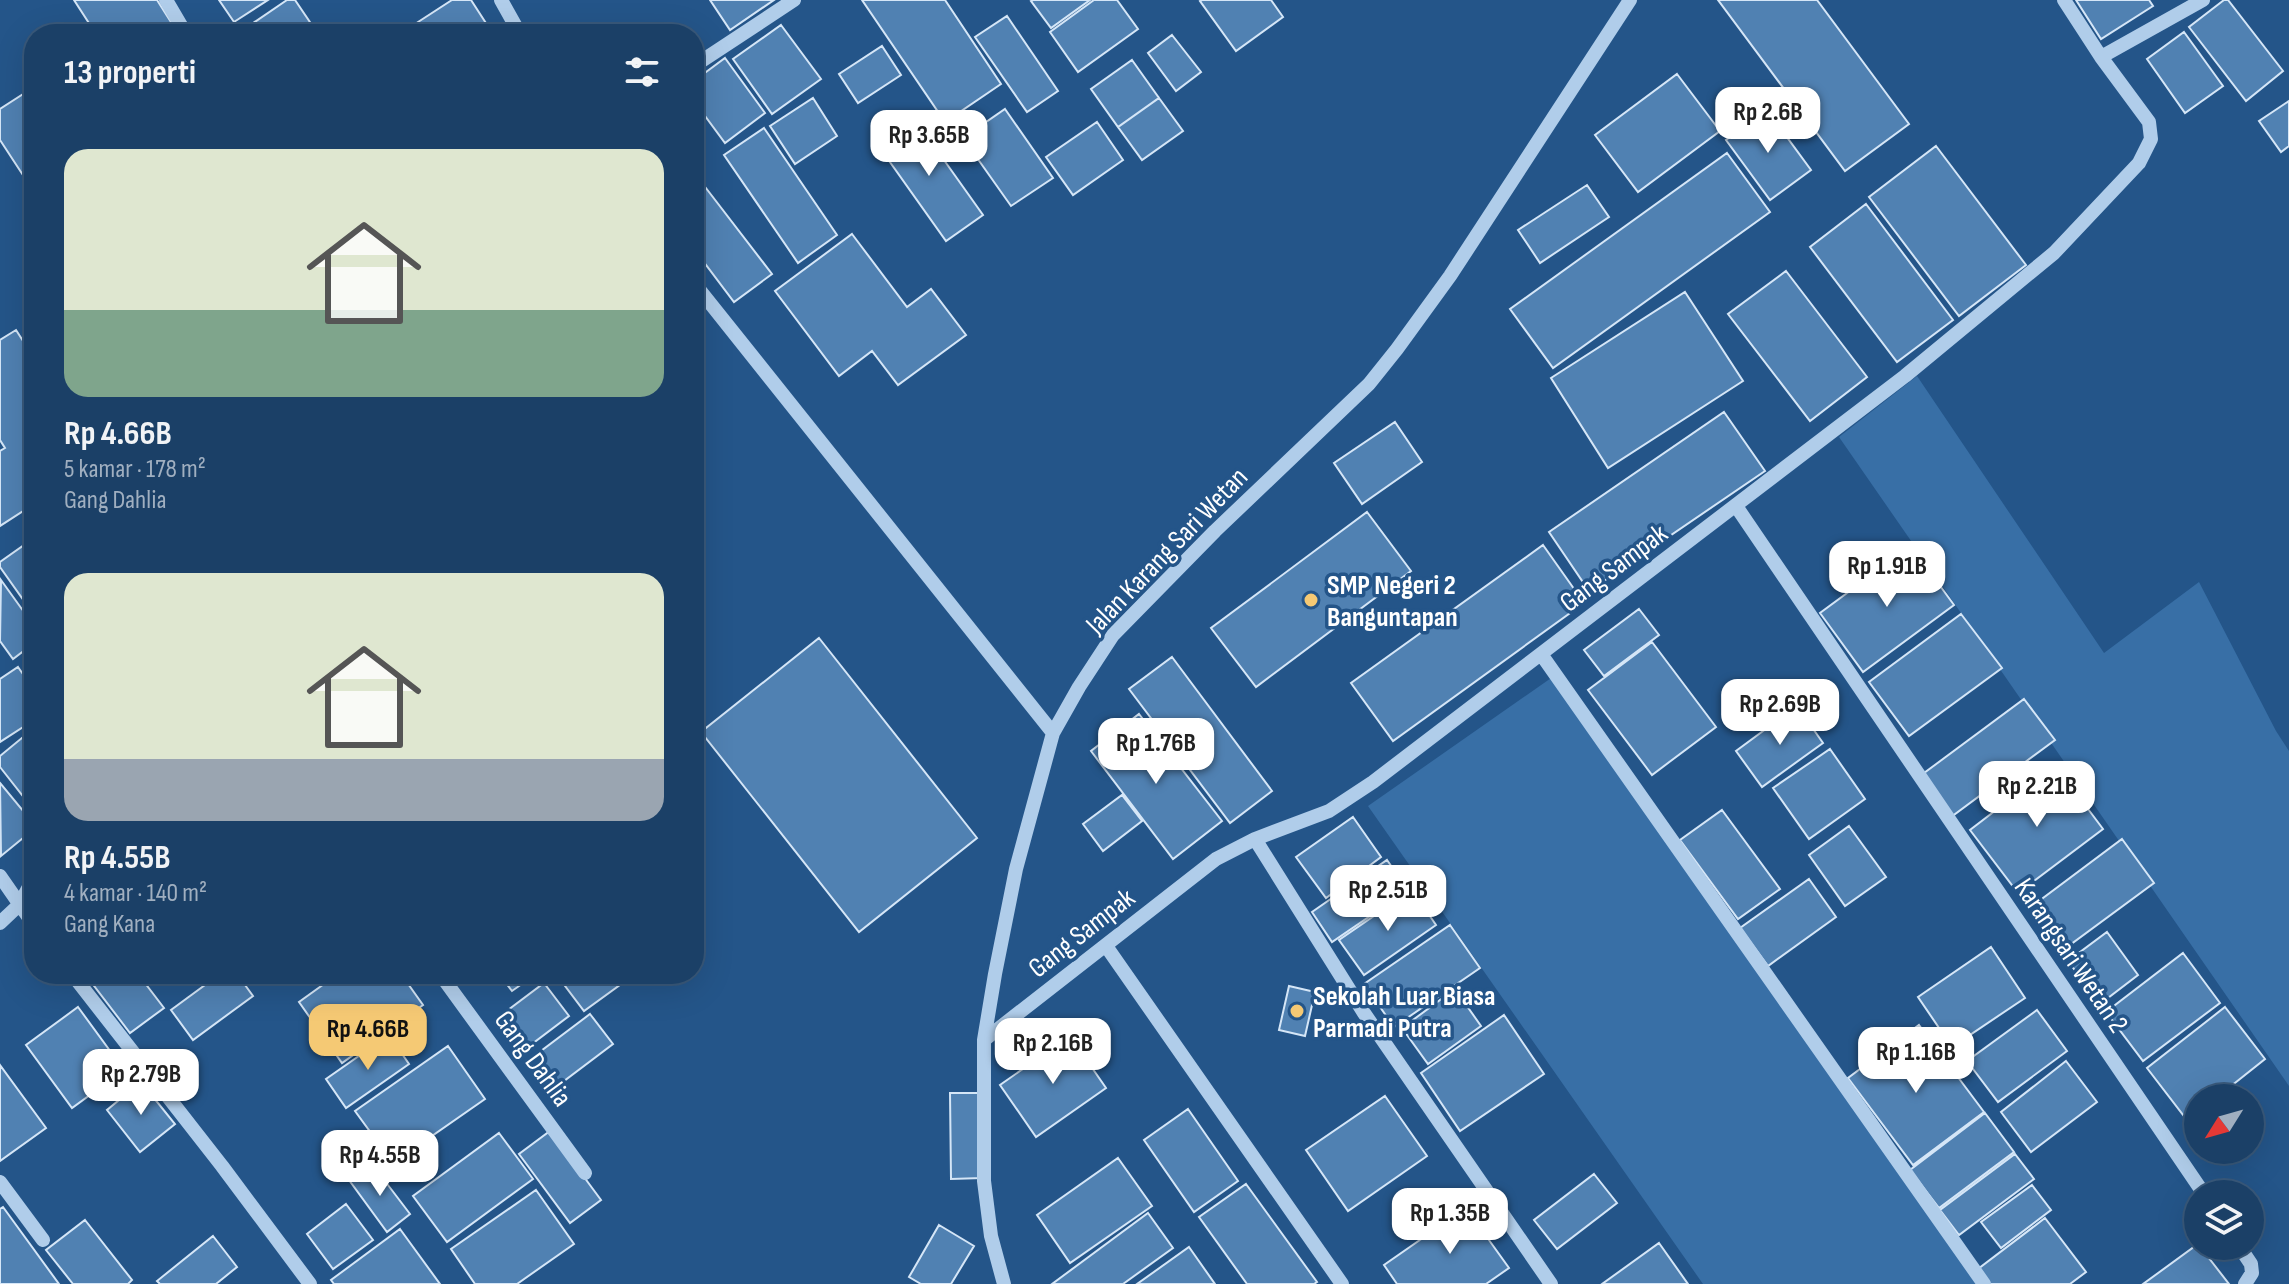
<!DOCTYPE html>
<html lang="id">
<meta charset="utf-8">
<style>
:root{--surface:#1b4067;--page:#24476d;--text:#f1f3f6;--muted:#a0afc0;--line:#39597b;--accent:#f5c974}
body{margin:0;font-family:"Sofia Sans Condensed",sans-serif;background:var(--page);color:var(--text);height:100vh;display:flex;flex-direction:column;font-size:30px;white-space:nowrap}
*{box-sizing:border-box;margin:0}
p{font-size:26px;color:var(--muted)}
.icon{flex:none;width:44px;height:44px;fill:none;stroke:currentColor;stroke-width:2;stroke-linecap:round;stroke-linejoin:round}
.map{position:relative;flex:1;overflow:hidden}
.panel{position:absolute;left:24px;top:24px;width:680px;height:960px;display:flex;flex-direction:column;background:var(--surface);border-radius:32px;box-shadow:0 8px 32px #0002,0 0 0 2px var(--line)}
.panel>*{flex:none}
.needle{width:52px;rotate:233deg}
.buttons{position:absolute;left:2184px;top:1084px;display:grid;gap:16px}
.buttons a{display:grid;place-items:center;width:80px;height:80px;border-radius:50%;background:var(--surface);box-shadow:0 8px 32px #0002,0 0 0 2px var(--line);font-size:40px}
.price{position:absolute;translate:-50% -68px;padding:0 18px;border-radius:16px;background:#fff;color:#222;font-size:26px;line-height:52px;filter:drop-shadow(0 2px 4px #0008)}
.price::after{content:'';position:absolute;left:50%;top:48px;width:24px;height:18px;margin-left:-12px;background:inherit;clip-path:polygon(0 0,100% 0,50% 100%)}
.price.active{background:var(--accent);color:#111}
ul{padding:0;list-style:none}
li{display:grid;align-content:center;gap:16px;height:424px;padding:0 40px}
li span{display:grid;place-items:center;height:248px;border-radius:24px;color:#555}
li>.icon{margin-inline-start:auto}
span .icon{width:144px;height:144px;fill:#fffc;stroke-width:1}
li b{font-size:34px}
h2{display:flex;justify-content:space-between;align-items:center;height:96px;padding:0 40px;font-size:34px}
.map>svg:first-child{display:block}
.green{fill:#386fa6}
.building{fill:#5081b2;stroke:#d5e6f7;stroke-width:2}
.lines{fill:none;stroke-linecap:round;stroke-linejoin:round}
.minor{stroke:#b0cdea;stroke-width:14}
.poi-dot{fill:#f5c974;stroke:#245589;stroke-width:3}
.labels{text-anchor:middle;stroke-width:7;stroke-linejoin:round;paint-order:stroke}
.street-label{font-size:28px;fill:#fff;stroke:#245589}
.poi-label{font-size:28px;font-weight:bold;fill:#fff;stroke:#245589;text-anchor:start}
</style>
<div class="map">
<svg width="2289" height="1284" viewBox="0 0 2289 1284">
<rect width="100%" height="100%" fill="#245589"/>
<path class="green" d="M1917 376 2104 653 2199 582 2276 731 2289 751V1086L1839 437Z
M1554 676 1979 1284H1703L1368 806Z"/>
<path class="building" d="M74 0H157L176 30 170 34H96Z
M219 0H268L234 22Z
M287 0H295L318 34H237Z
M452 0H471L493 34H421L415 24Z
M710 0H774L730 30Z
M862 0H945L1001 84 945 122Z
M1033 0H1090L1051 28 1031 1Z
M1094 0H1117L1138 29 1078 72 1050 32Z
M1202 0H1271L1283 17 1236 51 1200 1Z
M1718 0H1817L1909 124 1845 171Z
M2076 0H2149L2153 6 2101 39Z
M2224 0H2228L2283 71 2246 101 2189 27Z
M1007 16 1058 91 1027 112 975 37Z
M781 25 821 79 772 114 733 59Z
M2184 32 2223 86 2185 113 2147 59Z
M1172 35 1201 72 1176 91 1148 53Z
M882 46 901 75 858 103 839 74Z
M725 58 765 113 725 143 694 101V81Z
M1132 60 1159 98 1118 127 1091 89Z
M1677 74 1720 131 1638 192 1595 135Z
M34 87V192L0 140V109Z
M813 98 837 136 795 164 770 126Z
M1159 98 1183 131 1142 160 1118 127Z
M2289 101V146L2281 152 2259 121Z
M1005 109 1053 178 1011 206 963 138Z
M1767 110 1811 170 1770 200 1726 140Z
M912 115 983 215 946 241 875 141Z
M1097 122 1123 160 1073 195 1046 157Z
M764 128 837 235 798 263 724 155Z
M1936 146 2026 265 1959 316 1869 197Z
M1727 153 1770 212 1553 368 1510 309Z
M699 179 772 274 734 302 694 249V182Z
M1587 185 1609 217 1540 263 1518 230Z
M1866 204 1953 320 1897 362 1810 247Z
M852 234 907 307 931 289 966 335 898 385 872 351 839 376 775 291Z
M1786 271 1867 377 1810 421 1728 314Z
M1685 292 1743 381 1608 468 1551 378Z
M16 330 34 358V504L0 526V451L5 448 0 440V340Z
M1724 412 1765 471 1589 591 1549 532Z
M1395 422 1422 462 1362 504 1334 463Z
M1367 512 1411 571 1256 687 1211 628Z
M34 538V615L0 567V562Z
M1543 545 1584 603 1393 741 1351 683Z
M1911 546 1954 605 1863 672 1820 613Z
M1 580 34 626V643L13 659 0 641Z
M1639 609 1659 635 1604 676 1584 650Z
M1961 614 2002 668 1909 736 1869 682Z
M819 638 977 838 859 932 701 732Z
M1652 642 1716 727 1652 775 1588 690Z
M1172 657 1272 791 1230 823 1129 689Z
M18 667 34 690V720L0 742V679Z
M2024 699 2055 740 1951 817 1920 776Z
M1797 706 1823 743 1762 787 1736 751Z
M1139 714 1222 821 1173 859 1091 751Z
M34 728V794L26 800 0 767V756Z
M1830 749 1865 799 1809 839 1773 788Z
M2055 765 2103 829 2018 893 1970 830Z
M0 783 34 824V829L1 856Z
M1122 795 1142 821 1103 851 1083 824Z
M1722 810 1780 889 1738 919 1680 840Z
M1353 817 1381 857 1326 898 1296 857Z
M1849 826 1886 877 1845 906 1809 855Z
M2122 839 2154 883 2063 950 2031 907Z
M1387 860 1408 890 1332 942 1312 912Z
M1809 879 1836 917 1768 966 1740 928Z
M1412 890 1436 925 1364 975 1339 940Z
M1450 925 1480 968 1394 1027 1364 984Z
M2107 932 2138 975 2100 1004 2068 961Z
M1991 947 2025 998 1952 1047 1918 997Z
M2183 953 2220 1003 2143 1061 2106 1012Z
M85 974H138L164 1008 130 1033Z
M220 974H237L253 996 193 1040 171 1010Z
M338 974H401L423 1005 342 1063 299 1002Z
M499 974H536L512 991Z
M556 974H635L584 1011Z
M544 983 569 1016 520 1053 496 1019Z
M1289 986 1315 992 1305 1036 1279 1030Z
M1455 989 1481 1026 1428 1064 1402 1028Z
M78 1007 124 1070 72 1108 26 1045Z
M2225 1007 2265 1059 2216 1098H2198V1112L2187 1120 2147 1068Z
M2037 1010 2067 1051 1998 1102 1967 1061Z
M590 1014 613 1044 560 1084 537 1054Z
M1504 1015 1544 1074 1460 1131 1421 1073Z
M1919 1025 1984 1112 1913 1165 1848 1078Z
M389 1035 409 1064 346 1108 326 1079Z
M1070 1036 1106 1088 1036 1137 1000 1085Z
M448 1046 485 1099 393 1163 355 1111Z
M2066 1061 2097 1102 2031 1152 2001 1112Z
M0 1065 46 1128 0 1161Z
M141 1082 175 1124 140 1152 107 1110Z
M950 1093H981L982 1178 951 1179Z
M1385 1096 1427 1156 1348 1211 1306 1150Z
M1188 1109 1238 1181 1194 1212 1144 1140Z
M1985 1113 2014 1152 1939 1208 1910 1170Z
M550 1131 601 1200 570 1223 519 1154Z
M499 1133 533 1179 447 1242 413 1196Z
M2015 1154 2034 1179 1959 1235 1940 1210Z
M1118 1158 1152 1206 1070 1263 1037 1215Z
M372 1164 410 1214 387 1232 349 1180Z
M1594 1174 1617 1203 1557 1249 1534 1220Z
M1246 1184 1317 1282 1314 1284H1247L1199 1217Z
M2032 1185 2051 1210 2001 1248 1981 1222Z
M536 1190 574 1244 517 1284H475L451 1249Z
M346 1204 373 1240 333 1269 307 1234Z
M3 1207 59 1284H0V1209Z
M1466 1208 1509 1268 1486 1284H1397L1384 1265Z
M1148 1213 1173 1248 1123 1284H1052Z
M2045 1218 2086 1272 2070 1284H1989L1978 1269Z
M85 1220 132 1280 128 1284H73L46 1250Z
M939 1225 974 1246 951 1284H921L909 1277Z
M400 1229 440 1284H334L331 1280Z
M213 1236 237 1267 216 1284H160L157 1281Z
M1659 1243 1688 1284H1602Z
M2198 1244 2229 1284H2143Z
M1189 1247 1215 1284H1137Z"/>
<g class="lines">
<path class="minor" d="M166 0 186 34
M501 0 520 34
M2101 57 2203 0
M694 66 794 0
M694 283 1053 733
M1736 506 2204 1194
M1541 654 1984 1284
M1255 839 1364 1013 1551 1284
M0 876 34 925
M0 923 19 905 34 878
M1106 946 1342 1284
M72 974 222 1166 310 1284
M440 974 585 1173
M984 1040 1216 859 1255 839 1329 811 1373 782 1905 376 2054 253 2139 163 2151 139 2149 122 2101 57 2064 0
M0 1182 43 1240
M2239 1246 2251 1264 2252 1273 2245 1284
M1004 1284 991 1236 984 1181V1040L995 974 1016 869 1053 733 1079 687 1113 635 1215 531 1369 384 1397 349 1450 276 1630 0"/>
</g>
<g class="poi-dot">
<circle cx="1311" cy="600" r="8"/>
<circle cx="1297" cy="1011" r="8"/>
</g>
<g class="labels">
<g class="street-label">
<text transform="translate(1166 550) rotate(-46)" y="10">Jalan Karang Sari Wetan</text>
<text transform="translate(1613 567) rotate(-37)" y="10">Gang Sampak</text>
<text transform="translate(1081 932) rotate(-38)" y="10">Gang Sampak</text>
<text transform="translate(2072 955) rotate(56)" y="10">Karangsari Wetan 2</text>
<text transform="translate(534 1058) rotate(54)" y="10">Gang Dahlia</text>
</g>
<g class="poi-label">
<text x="1327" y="594">SMP Negeri 2<tspan x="1327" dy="32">Banguntapan</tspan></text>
<text x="1313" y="1005">Sekolah Luar Biasa<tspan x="1313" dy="32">Parmadi Putra</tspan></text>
</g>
</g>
</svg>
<div class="buttons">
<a><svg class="needle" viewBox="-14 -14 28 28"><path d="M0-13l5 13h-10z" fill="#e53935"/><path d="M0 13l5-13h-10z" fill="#a0afc0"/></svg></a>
<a><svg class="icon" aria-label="layers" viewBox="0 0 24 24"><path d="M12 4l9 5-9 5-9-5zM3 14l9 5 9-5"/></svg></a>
</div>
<b class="price" style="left:1768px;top:155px">Rp 2.6B</b>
<b class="price" style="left:929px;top:178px">Rp 3.65B</b>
<b class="price" style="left:1887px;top:609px">Rp 1.91B</b>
<b class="price" style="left:1780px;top:747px">Rp 2.69B</b>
<b class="price" style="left:1156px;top:786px">Rp 1.76B</b>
<b class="price" style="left:2037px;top:829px">Rp 2.21B</b>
<b class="price" style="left:1388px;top:933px">Rp 2.51B</b>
<b class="price active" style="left:368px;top:1072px">Rp 4.66B</b>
<b class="price" style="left:1053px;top:1086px">Rp 2.16B</b>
<b class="price" style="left:1916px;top:1095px">Rp 1.16B</b>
<b class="price" style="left:141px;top:1117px">Rp 2.79B</b>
<b class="price" style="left:380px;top:1198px">Rp 4.55B</b>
<b class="price" style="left:1450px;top:1256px">Rp 1.35B</b>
<section class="panel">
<h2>13 properti<svg class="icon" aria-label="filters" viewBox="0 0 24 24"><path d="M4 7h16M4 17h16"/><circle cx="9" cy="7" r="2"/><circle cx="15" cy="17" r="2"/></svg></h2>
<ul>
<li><span style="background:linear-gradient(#dfe7d0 65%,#7fa58c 0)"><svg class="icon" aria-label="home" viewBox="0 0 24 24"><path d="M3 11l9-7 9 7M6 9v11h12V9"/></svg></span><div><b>Rp 4.66B</b><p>5 kamar · 178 m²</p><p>Gang Dahlia</p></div></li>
<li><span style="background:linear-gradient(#dfe7d0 75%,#9aa5b1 0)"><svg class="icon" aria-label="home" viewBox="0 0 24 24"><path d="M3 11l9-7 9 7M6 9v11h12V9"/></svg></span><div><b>Rp 4.55B</b><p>4 kamar · 140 m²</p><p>Gang Kana</p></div></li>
</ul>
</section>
</div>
